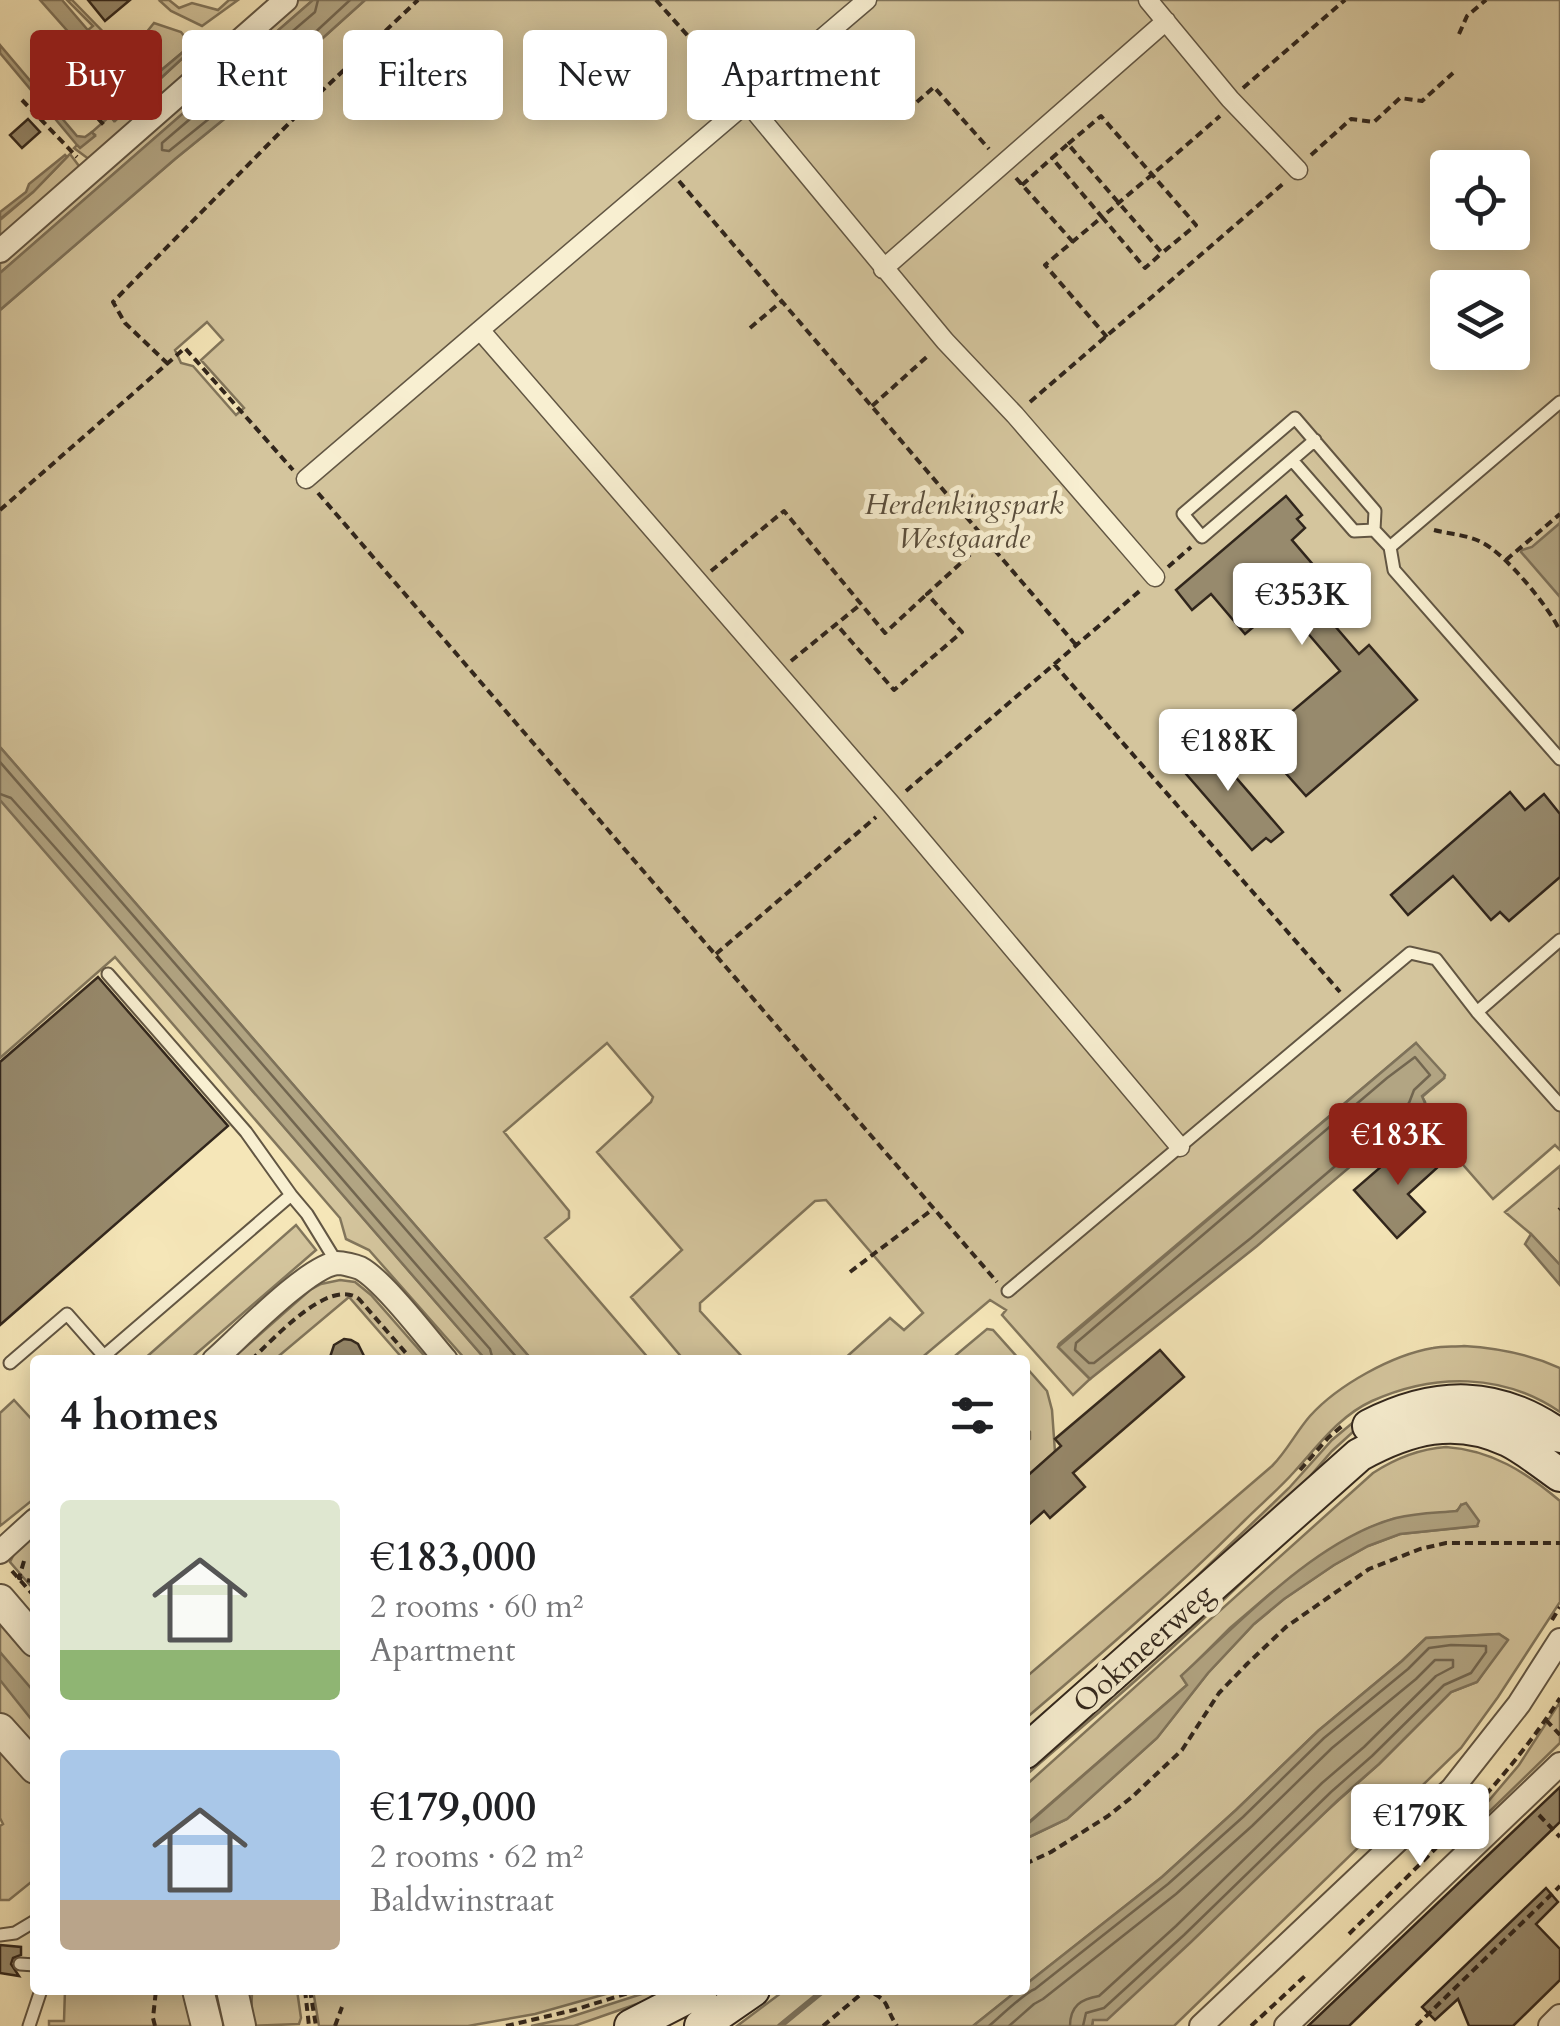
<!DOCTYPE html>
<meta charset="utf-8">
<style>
:root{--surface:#fff;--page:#f2f2f2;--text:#202124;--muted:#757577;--accent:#8f2418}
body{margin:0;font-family:Cardo,serif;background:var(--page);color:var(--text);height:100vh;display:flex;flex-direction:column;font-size:38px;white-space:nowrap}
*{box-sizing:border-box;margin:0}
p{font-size:32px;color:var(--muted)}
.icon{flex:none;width:55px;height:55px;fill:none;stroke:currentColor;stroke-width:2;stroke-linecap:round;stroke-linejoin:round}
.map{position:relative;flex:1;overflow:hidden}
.side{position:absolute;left:30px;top:1355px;width:1000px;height:640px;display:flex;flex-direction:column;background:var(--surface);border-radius:10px;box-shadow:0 5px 25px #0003}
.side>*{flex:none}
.hud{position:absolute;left:30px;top:30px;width:1000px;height:90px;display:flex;gap:20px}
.controls{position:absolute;left:1430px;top:150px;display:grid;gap:20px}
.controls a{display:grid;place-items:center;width:100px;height:100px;border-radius:10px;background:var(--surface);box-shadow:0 5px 25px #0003;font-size:50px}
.price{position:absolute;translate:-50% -85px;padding:0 22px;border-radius:10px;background:#fff;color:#222;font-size:32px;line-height:65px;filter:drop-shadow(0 2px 5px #0008)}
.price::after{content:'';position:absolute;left:50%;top:60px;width:30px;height:22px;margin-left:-15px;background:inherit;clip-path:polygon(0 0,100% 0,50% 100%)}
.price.active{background:var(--accent);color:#fff}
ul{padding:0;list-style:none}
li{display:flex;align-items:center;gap:30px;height:250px;padding:0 30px}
li span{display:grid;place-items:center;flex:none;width:280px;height:200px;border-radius:10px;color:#555}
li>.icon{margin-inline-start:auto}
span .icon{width:120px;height:120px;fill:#fffc;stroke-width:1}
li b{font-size:42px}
h2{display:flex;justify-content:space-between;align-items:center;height:120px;padding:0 30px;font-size:42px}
.chip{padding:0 35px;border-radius:10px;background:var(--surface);box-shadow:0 5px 25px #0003;font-size:35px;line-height:90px}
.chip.active{background:var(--accent);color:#fff}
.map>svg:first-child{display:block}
.green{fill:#d4c59d;stroke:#82765c;stroke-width:2.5;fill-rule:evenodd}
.water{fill:#b2a583;stroke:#7e725a;stroke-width:2.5}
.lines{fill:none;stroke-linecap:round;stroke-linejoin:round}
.shore{stroke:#726650;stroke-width:2.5}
.stream{stroke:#7e725a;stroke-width:6}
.building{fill:#978a6d;stroke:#31261c;stroke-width:2.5}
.service-casing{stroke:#625643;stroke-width:15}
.pedestrian-casing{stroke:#625643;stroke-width:21}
.minor-casing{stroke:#625643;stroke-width:26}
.tertiary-casing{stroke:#625643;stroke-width:34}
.secondary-casing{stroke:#31261c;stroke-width:36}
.path{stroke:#31261c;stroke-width:4;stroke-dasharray:8 5;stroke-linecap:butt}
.service{stroke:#f8efd1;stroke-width:11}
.pedestrian{stroke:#f8efd1;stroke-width:18}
.minor{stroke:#f8efd1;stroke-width:22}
.tertiary{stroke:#f8efd1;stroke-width:30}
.secondary{stroke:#f8efd1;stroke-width:32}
.labels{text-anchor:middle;stroke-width:10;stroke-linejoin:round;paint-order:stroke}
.park-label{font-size:30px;font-style:italic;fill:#5a4e3c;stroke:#f8efd1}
.street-label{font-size:30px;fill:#31261c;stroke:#f8efd1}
</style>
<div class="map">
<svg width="1560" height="2026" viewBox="0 0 1560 2026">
<rect width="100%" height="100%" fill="#f5e6b8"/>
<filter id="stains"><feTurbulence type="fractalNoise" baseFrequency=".002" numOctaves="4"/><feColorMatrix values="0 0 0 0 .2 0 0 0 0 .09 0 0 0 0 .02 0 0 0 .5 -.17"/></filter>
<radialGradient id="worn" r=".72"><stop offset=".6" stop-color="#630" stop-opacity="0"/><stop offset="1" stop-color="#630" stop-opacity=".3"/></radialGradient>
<path class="green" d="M67 0H72L121 50 137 44 154 23 181 32 189 42 183 52 140 88 88 30 93 26Z
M163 0H169L179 8 192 3 218 10 229 0H238L202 26 171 11 160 1Z
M292 0H313L0 273V258Z
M365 0H1560V1150L1555 1145 1493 1199 1416 1111 1425 1102 1422 1097 1444 1078 1416 1043 1059 1344 1058 1347 1090 1379 1073 1395 1002 1315 1006 1310 990 1300 919 1360H843L890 1318 904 1330 923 1313 826 1200 815 1201 700 1303V1311L745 1360H684L631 1297 682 1250 597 1152 651 1102 653 1097 607 1043 504 1132 569 1211V1218L545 1238 650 1360H532L0 747V310L175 159 315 45ZM1448 168H1512V232H1448ZM1448 288H1512V352H1448ZM207 322 223 340 201 360 244 408 236 415 193 366 181 363 175 350Z
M189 52 195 58 200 66 90 160 74 148 77 145 80 147 95 135 92 132 110 116 115 121Z
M70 154 82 170 0 240V220L33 192Z
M0 799 486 1360H466L369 1250 346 1239 340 1218 115 957 0 1058Z
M1560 1166V1265L1531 1234 1505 1212Z
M296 1225 316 1250 189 1360H143Z
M340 1280 355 1282 371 1295 428 1360H404L349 1297 274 1360H231L310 1290 321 1284Z
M987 1329 993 1330 1020 1360H950Z
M1464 1346C1498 1348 1529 1354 1560 1368V1412C1503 1373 1434 1373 1372 1401 1339 1416 1318 1446 1294 1472 1279 1489 1261 1504 1245 1520 1175 1590 1100 1655 1025 1719V1678L1272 1466C1287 1451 1296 1432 1310 1416 1338 1385 1392 1355 1433 1348 1443 1346 1454 1347 1464 1346Z
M1025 1366 1047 1391 1052 1410 1055 1452 1027 1476 1025 1474V1443L1030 1439V1432L1025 1426Z
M14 1400 35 1423V1498L0 1526V1413Z
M1362 1415 1365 1421 1332 1451 1298 1490 1025 1739V1729L1168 1604 1289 1488 1332 1440Z
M1437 1431C1495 1434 1513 1450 1560 1480V1491C1524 1461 1478 1431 1429 1440 1368 1452 1324 1504 1281 1545 1246 1579 1211 1612 1175 1645 1127 1690 1075 1732 1025 1776V1766L1193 1618 1357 1466C1383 1449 1406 1435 1437 1431Z
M1446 1447C1491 1450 1526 1472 1560 1501V1602L1498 1697 1461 1748 1174 2026H1092L1093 2020 1379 1764 1451 1692 1477 1682 1507 1639 1499 1634 1426 1638 1402 1661 1318 1731 1236 1810 1162 1877 1025 1985V1839L1067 1819 1157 1738 1208 1673 1254 1624 1284 1599 1334 1565 1368 1546 1400 1534 1477 1526 1461 1505 1459 1509 1454 1512 1393 1519 1369 1528 1344 1542 1272 1592 1230 1628 1182 1676 1187 1685 1029 1822 1025 1817V1786L1373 1473C1396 1458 1418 1449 1446 1447Z
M35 1534V1591L10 1562 15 1552Z
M0 1610 35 1651V1756L0 1716Z
M1560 1702V1743L1456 1844 1459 1836 1519 1765Z
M0 1744 35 1778V1879L9 1900H0V1826L3 1824 0 1818Z
M65 1990H183L192 2026H49V2021H64Z
M252 1990H297L301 2018 299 2024 251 2026Z
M313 1990H620L535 2014 468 2026H319Z
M654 1990H677L574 2026H531L564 2019Z
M785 1990H1018L973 2026H737Z"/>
<path class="water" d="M40 0H62L117 64 140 88 183 52 186 55 114 121 110 116 127 98Z
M313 0H365L315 45 175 159 0 310V273Z
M0 45 77 136 85 137 92 132 95 136 80 148 77 145 0 53Z
M65 155 67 157 33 192 0 219V212L26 192 29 184Z
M1560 523V597L1521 552 1522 550 1532 547Z
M0 747 532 1360H486L0 800Z
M1416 1043 1445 1075 1444 1078 1422 1096 1425 1103 1257 1246 1090 1379 1058 1347Z
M1531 1234 1560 1265V1285L1525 1244Z
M1466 1503 1479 1521 1477 1526 1400 1534 1368 1546 1334 1565 1284 1599 1254 1624 1208 1673 1157 1738 1067 1819 1025 1839V1817L1030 1822 1187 1685 1181 1676C1240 1622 1317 1539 1396 1518 1417 1513 1436 1513 1457 1511L1461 1505Z
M1499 1634 1508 1640 1477 1682 1451 1692 1379 1764 1338 1800 1191 1942 1107 2020H1093L1092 2026H973L1018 1990H1025V1985L1162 1877 1236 1810 1318 1731 1402 1661 1426 1638Z
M0 1652 35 1693V1724L0 1680Z"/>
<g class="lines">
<path class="shore" d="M318 0 315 12 162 143V150L169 151 309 38 350 0
M0 762 519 1360
M0 794 11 798C174 979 329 1167 490 1349L493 1360
M1415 1057 1430 1075 1414 1090 1409 1103 1251 1238 1094 1363H1089L1075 1350 1076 1343 1387 1078Z
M989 2026C1001 2016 1024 1993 1035 1989L1168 1884 1243 1817 1324 1738 1408 1669 1429 1648 1451 1645 1486 1646V1652L1471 1673 1444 1685 1372 1756 1331 1792 1184 1935 1104 2008 1086 2013 1083 2026
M1009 2026 1034 2004 1043 1999 1176 1894 1252 1826 1332 1748 1416 1679 1435 1660H1453V1667L1436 1676 1364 1747 1322 1783 1176 1926 1099 1996C1081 1999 1070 2006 1070 2026"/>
<path class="stream" d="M780 2026 824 1990"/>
</g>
<path class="building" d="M88 0H130L105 21Z
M28 119 40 132 22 148 10 135Z
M1286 496 1302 515 1297 519 1305 528 1292 540 1315 567 1298 583 1359 654 1369 645 1417 700 1306 796 1266 751 1285 735 1276 725 1340 671 1282 603 1245 634 1211 594 1192 610 1176 590Z
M1201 737 1283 832 1271 842 1266 838 1252 850 1174 760Z
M1510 792 1525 810 1544 794 1560 814V877L1509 921 1500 912 1491 920 1453 876 1408 915 1391 895Z
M98 977 228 1126 0 1325V1062Z
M1413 1139 1438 1167 1408 1194 1425 1212 1397 1238 1354 1190Z
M344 1339 351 1340 358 1344 366 1360H329L334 1345Z
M1160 1350 1184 1377 1073 1473 1085 1487 1050 1518 1044 1511 1025 1528V1478L1061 1446 1055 1439Z
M1560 1787V1822L1349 2026H1308Z
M1546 1888 1558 1902 1536 1924 1560 1949V1980L1513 2026H1469L1458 1999 1435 2020 1422 2007Z
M0 1945 21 1947V1955L13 1958 11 1964 19 1976 0 1973Z"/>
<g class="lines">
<g class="service-casing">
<path id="service" d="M1315 440 1202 537 1183 514 1295 418 1375 511 1374 530
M1292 460 1354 531 1374 530 1390 547 1394 570 1560 759
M1390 547 1560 402
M108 974 246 1132 291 1195
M1477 1012 1560 940
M1008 1291 1410 953 1436 959 1477 1012 1560 1105
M108 1360 104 1356 291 1195 307 1214 337 1263
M10 1363 67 1314 104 1356 100 1360
M0 1935 15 1933 35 1921
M20 1964 35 1965
M29 2026 41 1990"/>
</g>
<g class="pedestrian-casing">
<path id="pedestrian" d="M867 0 480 330 891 804 1180 1147
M1148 0 1230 99 1298 170
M748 103 945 341 1015 415 1155 577
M883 269 1166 21
M306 479 480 330"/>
</g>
<g class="minor-casing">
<path id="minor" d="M0 251 286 0
M214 1360C239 1338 308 1266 337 1263 343 1263 355 1266 360 1268 383 1280 427 1338 446 1360
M0 1552 35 1520
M1201 2026 1452 1789 1519 1704 1560 1640
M1286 2026 1560 1764
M1550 2026 1560 2016"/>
</g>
<g class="tertiary-casing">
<path id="tertiary" d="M0 1600 35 1641
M0 1729 35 1768
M198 1990 207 2026
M232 1990 240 2026"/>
</g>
<g class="secondary-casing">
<path id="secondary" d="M1369 1426C1436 1392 1497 1391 1560 1436
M1025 1752 1359 1455C1408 1428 1455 1415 1508 1440 1526 1449 1543 1463 1560 1475
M631 2026 701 1990
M701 2026 753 1990"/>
</g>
<path class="path" d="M656 0 736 90
M1459 34 1467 16 1486 0
M847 39 909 109 934 87 989 149
M1243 88 1345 0
M22 100 77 157
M89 109 106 127
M1068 144 1101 116 1196 225 1162 253 1068 144 1052 158 1102 217C1141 184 1181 150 1220 116
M1311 155 1351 119 1374 122 1400 98 1422 101 1453 73
M1016 178 1073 242
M679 181 986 540 927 594 962 632 894 690 836 624
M1022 185 1052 158
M750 328 782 301
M1107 337 1045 265 1102 217 1145 268 1162 253
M168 364 125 323 113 302 307 105 418 0
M1030 402 1284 183
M872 406 930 354
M318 493 997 1282
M0 510 185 348 293 470
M1434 530C1449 534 1468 535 1481 542 1505 553 1549 607 1560 631
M986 540 1076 645
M1506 560 1560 514
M1168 567 1191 547
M711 571 784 511 885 633 927 594
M791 661 861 604
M1054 664 1340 992
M906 791 1142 589
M716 954 876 817
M1559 1210 1560 1209
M850 1272 933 1209
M251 1360C272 1341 329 1276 359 1299L412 1360
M1300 1470 1328 1438 1342 1426
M24 1561 19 1578 35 1582
M12 1571 35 1597
M1552 1620 1560 1607
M1546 1720 1560 1735
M1539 1815 1560 1837
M1025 1864 1051 1852 1108 1816 1132 1797 1182 1750 1219 1693 1247 1664 1286 1627 1369 1569 1420 1549 1446 1543H1560
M1349 1934C1424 1860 1503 1787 1560 1698
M305 1990 309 2026
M310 1990 316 2026
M155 2026 153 2018 156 1990
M335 2026 342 2007
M506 2026 574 2010 638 1990
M823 2026 866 1990C892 2001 883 2005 897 2026
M1251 2026 1306 1975
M1416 2026 1560 1886"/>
<use href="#service" class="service"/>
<use href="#pedestrian" class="pedestrian"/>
<use href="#minor" class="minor"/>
<use href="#tertiary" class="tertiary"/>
<use href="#secondary" class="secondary"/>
</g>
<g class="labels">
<g class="park-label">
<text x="964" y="514">Herdenkingspark<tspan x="964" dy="34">Westgaarde</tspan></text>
</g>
<g class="street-label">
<text transform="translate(1143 1648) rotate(-42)" y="10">Ookmeerweg</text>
</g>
</g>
<rect width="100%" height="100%" filter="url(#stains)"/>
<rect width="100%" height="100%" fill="url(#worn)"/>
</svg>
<div class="controls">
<a><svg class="icon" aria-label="locate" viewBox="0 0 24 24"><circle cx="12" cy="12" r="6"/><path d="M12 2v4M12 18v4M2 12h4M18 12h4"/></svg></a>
<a><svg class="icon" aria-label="layers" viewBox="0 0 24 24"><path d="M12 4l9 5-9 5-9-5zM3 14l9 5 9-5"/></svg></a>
</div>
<b class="price" style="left:1302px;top:648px">€353K</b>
<b class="price" style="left:1228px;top:794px">€188K</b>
<b class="price active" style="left:1398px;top:1188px">€183K</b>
<b class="price" style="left:1420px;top:1869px">€179K</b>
<div class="hud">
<a class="chip active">Buy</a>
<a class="chip">Rent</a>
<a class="chip">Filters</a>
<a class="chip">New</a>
<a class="chip">Apartment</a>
</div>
<section class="side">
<h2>4 homes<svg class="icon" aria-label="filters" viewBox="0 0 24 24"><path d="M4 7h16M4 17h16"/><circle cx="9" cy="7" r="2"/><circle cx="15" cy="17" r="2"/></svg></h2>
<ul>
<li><span style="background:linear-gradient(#dfe7d0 75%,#8fb573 0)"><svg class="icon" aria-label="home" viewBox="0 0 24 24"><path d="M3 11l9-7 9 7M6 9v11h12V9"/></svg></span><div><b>€183,000</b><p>2 rooms · 60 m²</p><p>Apartment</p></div></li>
<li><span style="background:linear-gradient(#a9c7e8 75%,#b9a48a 0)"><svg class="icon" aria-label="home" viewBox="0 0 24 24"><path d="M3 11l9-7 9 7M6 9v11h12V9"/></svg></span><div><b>€179,000</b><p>2 rooms · 62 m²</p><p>Baldwinstraat</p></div></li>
</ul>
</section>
</div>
